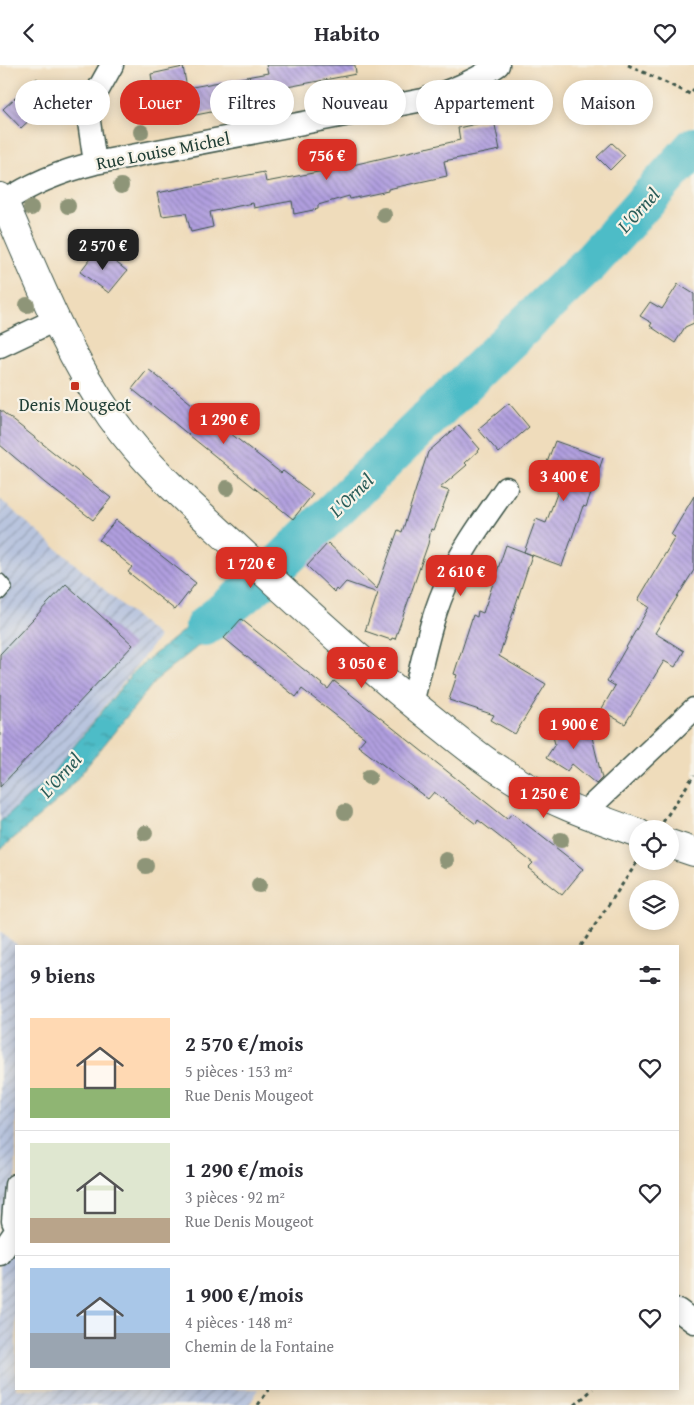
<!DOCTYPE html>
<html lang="fr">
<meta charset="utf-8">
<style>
:root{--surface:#fff;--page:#f7f7f7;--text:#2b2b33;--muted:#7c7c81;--line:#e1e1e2;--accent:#d93025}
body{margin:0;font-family:"Gentium Book Plus",serif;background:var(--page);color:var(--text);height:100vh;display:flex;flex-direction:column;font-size:19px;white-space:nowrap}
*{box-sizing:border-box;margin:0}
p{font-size:16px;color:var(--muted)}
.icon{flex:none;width:28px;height:28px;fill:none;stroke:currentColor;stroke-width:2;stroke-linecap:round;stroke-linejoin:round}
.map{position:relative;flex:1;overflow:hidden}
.drawer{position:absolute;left:15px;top:880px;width:664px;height:445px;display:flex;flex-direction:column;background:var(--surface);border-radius:0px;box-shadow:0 2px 12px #0003}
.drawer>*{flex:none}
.hud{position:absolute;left:15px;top:15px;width:665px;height:45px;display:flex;gap:10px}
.controls{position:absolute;left:629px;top:755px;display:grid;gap:10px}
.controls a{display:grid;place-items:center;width:50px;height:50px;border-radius:50%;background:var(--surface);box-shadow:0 2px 12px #0003;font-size:25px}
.price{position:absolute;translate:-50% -42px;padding:0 11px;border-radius:10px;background:var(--accent);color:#fff;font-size:16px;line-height:32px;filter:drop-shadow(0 1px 2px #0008)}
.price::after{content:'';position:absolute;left:50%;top:30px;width:15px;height:11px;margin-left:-8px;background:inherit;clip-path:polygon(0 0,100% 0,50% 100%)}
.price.active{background:#222;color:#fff}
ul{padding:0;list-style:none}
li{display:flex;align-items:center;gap:15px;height:125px;padding:0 15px}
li+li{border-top:1px solid var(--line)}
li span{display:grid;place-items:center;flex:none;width:140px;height:100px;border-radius:0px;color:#555}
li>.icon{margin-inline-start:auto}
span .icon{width:60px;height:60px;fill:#fffc;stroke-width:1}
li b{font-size:21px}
h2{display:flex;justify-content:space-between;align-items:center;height:60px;padding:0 15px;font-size:21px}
.tag{padding:0 18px;border-radius:22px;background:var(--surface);box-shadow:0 2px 12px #0003;font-size:18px;line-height:45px}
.tag.active{background:var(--accent);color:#fff}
header{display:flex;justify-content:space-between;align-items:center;height:65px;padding:0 15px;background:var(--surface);font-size:22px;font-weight:600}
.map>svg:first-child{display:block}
.industrial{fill:url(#industrial-furrows)}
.water{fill:url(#water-ripples);stroke:#367c7e}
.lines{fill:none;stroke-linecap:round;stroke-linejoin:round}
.river{stroke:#4ebcc7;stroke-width:40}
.building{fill:url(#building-back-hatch)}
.service-casing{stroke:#3e5548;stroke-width:14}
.minor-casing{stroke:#3e5548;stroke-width:25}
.tertiary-casing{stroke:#3e5548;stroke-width:30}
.path{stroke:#3e5548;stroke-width:3;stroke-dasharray:4 4;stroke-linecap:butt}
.service{stroke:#fff;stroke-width:11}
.minor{stroke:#fff;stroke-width:22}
.tertiary{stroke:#fff;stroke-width:28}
.tree{fill:#8e9578}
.poi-dot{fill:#c8321e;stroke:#f7f3e8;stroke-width:2}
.labels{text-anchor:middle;stroke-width:4.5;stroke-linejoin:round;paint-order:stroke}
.street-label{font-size:18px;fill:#1f3d34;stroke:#f7f3e8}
.poi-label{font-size:18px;fill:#1f3d34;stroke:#f7f3e8}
.water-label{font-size:19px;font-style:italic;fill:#2b5d59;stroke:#f7f3e8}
</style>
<header><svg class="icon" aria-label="back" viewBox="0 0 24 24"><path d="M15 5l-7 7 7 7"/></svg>Habito<svg class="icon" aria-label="heart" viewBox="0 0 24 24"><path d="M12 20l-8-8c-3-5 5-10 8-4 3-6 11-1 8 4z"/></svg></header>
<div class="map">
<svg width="694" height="1340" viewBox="0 0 694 1340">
<defs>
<pattern id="industrial-furrows" width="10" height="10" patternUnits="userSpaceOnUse" patternTransform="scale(1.25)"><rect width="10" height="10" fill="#b9c5de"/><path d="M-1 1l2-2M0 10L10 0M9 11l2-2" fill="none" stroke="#96a1b5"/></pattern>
<pattern id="water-ripples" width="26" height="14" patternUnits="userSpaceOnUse" patternTransform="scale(1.25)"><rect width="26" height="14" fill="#4ebcc7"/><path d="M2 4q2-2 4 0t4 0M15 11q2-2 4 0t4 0" fill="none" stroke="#409aa2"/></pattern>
<pattern id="building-back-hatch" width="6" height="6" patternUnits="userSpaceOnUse" patternTransform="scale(1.25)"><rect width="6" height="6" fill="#b19fdf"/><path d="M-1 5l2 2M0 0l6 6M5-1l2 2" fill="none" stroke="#8f83b6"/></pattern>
</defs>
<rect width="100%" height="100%" fill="#f7f3e8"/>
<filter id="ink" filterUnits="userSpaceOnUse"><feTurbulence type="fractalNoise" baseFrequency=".02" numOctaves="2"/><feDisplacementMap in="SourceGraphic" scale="10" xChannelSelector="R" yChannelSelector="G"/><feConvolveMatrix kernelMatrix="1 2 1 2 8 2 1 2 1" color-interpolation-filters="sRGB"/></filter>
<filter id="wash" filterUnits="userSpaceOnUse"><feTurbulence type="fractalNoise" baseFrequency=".0096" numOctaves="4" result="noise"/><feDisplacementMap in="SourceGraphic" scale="20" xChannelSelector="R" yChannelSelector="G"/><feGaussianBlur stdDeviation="1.12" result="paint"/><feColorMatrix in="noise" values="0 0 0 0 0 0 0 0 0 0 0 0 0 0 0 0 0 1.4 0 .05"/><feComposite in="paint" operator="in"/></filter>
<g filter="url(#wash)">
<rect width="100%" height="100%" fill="#efdcbb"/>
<path class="industrial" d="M0 434 159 572 0 775Z
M0 867 19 881H16V1324H259L249 1340H0Z"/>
<path class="water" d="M238 521 257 534 156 615 63 731 0 785V757L47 715 136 604Z"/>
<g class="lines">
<path class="river" d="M205 561 266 512 496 288 592 196 694 82"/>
</g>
<g id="blocks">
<path class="building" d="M266 0H355L356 9 250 29 252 39 165 56 160 33 155 34 151 9 183 2 187 23 268 8Z
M37 13 54 32 21 63 3 44Z
M494 55 500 85 444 96 447 111 388 124V126L350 134 349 131 318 140V144L294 149 292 136 254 143 253 138 210 147 213 162 191 167 186 148 162 151 157 128 264 107 266 117 344 102 460 75 458 63Z
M612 78 625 90 610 105 597 92Z
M98 183 127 206 109 228 80 207Z
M678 219 694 229V258L685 262 675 278 650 261 652 258 640 251 650 237 662 244Z
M148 304 192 339 193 337 222 360 221 361 281 408 283 406 313 429 293 454 132 324Z
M509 338 529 362 499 388 478 364Z
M0 345 111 433 93 455 45 418 0 380Z
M459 360 480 384 465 398 467 400 440 423 449 426 434 465 431 464 428 479 395 574 392 573 391 575 365 566 378 528 346 517 338 526 336 524 334 527 307 501 328 478 377 524 398 465 402 467 428 387Z
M555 376 603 393 586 442 583 441 562 501 524 487 536 454 546 458 564 410 545 403Z
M694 431V505L655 568 684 586 675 602 664 596 625 659 601 645 615 621 607 616 649 542 638 535 675 472 671 470Z
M116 455 196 518 175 545 128 507 132 502 99 475Z
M506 480 532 490 499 591 546 619 515 669 491 655 494 650 449 635 457 610 454 609 473 550 477 552 478 546 483 548Z
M66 519 133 580 0 722V589Z
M241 554 328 624 334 616 507 754 512 748 583 804 562 830 528 803 533 798 478 755 476 759 434 727 428 734 358 681 365 673 302 624 296 632 224 573Z
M547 649 576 666 590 664 602 713 596 719 572 699 567 706 546 693 555 679Z"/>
</g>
</g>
<g filter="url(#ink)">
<use href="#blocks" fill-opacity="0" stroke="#3e5548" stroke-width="1"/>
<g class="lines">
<g class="service-casing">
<path id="service" d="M0 515 6 522 0 529"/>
</g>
<g class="minor-casing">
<path id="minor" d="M95 98 88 50 93 34 112 0
M4 137C32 118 63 106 95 98L423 35C450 26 474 17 498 0
M0 281 55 255
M412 638C423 597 430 552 449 514 464 481 486 452 506 423
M584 748 694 644
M16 1120 13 1156 16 1163
M0 1189 16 1166
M678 1245 694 1257"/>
</g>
<g class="tertiary-casing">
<path id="tertiary" d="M0 132 4 137C36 210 65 286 111 352 151 408 206 453 256 500 315 554 374 608 437 658 460 676 482 695 507 710 547 736 593 752 638 768
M670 779 694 787"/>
</g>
<path class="path" d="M628 0 690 29 694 24
M663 757 694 710
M581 881 638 796
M258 1340 269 1324
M575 1340 593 1324"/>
<use href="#service" class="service"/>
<use href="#minor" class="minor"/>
<use href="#tertiary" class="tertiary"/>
</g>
<g class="tree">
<circle cx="141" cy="67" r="8"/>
<circle cx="121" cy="121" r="8"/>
<circle cx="68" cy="141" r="8"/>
<circle cx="31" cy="143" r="8"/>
<circle cx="384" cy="150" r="8"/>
<circle cx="27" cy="240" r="8"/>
<circle cx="227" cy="423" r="8"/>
<circle cx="369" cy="712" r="8"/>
<circle cx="345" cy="747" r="8"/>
<circle cx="145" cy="768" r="8"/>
<circle cx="561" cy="775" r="8"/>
<circle cx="446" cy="795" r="8"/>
<circle cx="146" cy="801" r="8"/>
<circle cx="259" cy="820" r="8"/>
</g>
</g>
<rect class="poi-dot" x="70" y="316" width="10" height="10" rx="2.5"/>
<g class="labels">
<g class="street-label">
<text transform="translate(163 86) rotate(-11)" y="6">Rue Louise Michel</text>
</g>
<g class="poi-label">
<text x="75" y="346">Denis Mougeot</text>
</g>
<g class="water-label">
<text transform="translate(638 145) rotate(-48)" y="7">L'Ornel</text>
<text transform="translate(351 430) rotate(-44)" y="7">L'Ornel</text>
<text transform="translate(60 710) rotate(-48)" y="7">L'Ornel</text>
</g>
</g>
</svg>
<div class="controls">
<a><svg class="icon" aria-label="locate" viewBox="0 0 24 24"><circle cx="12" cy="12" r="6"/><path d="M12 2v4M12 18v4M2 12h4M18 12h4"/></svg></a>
<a><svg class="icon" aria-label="layers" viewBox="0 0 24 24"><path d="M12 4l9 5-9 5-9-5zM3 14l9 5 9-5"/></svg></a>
</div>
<b class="price" style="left:327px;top:116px">756 €</b>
<b class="price active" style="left:103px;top:206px">2 570 €</b>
<b class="price" style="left:224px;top:380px">1 290 €</b>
<b class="price" style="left:564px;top:437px">3 400 €</b>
<b class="price" style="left:251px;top:524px">1 720 €</b>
<b class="price" style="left:461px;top:532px">2 610 €</b>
<b class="price" style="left:362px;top:624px">3 050 €</b>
<b class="price" style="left:574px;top:685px">1 900 €</b>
<b class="price" style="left:544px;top:754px">1 250 €</b>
<div class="hud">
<a class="tag">Acheter</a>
<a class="tag active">Louer</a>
<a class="tag">Filtres</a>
<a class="tag">Nouveau</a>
<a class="tag">Appartement</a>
<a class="tag">Maison</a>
</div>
<section class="drawer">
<h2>9 biens<svg class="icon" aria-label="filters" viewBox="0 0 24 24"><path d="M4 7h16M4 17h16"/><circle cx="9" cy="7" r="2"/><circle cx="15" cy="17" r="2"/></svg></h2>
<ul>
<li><span style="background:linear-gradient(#ffd9b3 70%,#8fb573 0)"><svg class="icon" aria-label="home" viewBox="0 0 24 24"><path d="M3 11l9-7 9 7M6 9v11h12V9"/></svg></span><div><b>2 570 €/mois</b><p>5 pièces · 153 m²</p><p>Rue Denis Mougeot</p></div><svg class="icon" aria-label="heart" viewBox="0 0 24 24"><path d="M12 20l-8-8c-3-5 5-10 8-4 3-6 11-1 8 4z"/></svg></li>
<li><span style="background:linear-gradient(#dfe7d0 75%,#b9a48a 0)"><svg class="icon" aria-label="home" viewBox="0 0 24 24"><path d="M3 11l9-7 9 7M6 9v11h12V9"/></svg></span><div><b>1 290 €/mois</b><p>3 pièces · 92 m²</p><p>Rue Denis Mougeot</p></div><svg class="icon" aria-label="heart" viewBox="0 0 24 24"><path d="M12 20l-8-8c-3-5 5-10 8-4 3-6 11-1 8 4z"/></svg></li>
<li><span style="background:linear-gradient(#a9c7e8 65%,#9aa5b1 0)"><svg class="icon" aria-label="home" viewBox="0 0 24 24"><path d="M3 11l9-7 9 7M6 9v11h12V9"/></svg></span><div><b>1 900 €/mois</b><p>4 pièces · 148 m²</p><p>Chemin de la Fontaine</p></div><svg class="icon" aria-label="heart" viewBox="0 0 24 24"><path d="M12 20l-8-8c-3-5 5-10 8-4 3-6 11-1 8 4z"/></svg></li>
</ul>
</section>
</div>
